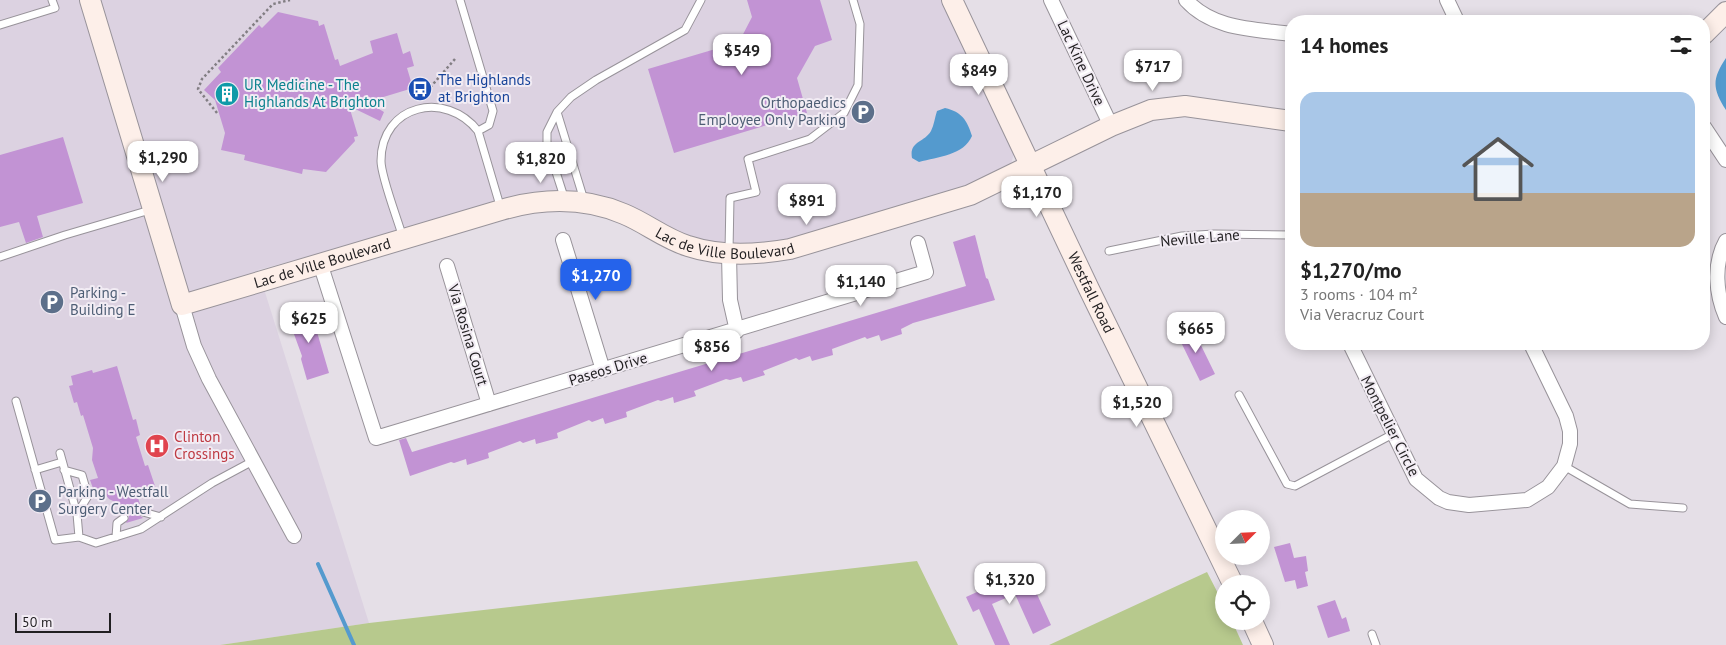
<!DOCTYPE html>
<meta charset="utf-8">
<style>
:root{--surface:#fff;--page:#f6f6f6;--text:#222;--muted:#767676;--line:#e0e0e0;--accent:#2563eb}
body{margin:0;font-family:"PT Sans",sans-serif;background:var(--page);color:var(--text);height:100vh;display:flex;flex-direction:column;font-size:19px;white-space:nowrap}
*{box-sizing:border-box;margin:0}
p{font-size:16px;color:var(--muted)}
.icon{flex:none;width:28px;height:28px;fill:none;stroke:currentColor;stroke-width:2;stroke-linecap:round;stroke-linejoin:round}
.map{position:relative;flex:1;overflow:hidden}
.panel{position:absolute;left:1285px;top:15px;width:425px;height:335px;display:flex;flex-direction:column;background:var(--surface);border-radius:20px;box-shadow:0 2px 12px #0003}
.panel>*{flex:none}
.needle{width:32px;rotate:66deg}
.buttons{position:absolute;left:1215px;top:510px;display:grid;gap:10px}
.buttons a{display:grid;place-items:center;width:55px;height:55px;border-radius:50%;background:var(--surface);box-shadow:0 2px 12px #0003;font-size:25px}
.scale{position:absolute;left:15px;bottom:12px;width:96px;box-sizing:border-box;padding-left:5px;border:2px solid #211f21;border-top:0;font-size:14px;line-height:18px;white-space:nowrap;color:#211f21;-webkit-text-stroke:4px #f2ecf4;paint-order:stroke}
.price{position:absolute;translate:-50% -42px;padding:0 11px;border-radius:10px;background:#fff;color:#222;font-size:16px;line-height:32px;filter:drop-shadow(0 1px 2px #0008)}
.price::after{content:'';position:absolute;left:50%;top:30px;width:15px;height:11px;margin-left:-8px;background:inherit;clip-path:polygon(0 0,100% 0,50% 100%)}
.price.selected{background:var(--accent);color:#fff}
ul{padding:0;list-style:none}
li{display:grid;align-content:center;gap:10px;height:265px;padding:0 15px}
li+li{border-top:1px solid var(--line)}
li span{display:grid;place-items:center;height:155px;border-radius:15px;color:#555}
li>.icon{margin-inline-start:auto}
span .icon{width:90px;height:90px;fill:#fffc;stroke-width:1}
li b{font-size:21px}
h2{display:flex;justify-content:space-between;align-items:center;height:60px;padding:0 15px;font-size:21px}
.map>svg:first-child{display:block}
.built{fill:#dcd2e1}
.green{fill:#b7c98d}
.water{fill:#549ace}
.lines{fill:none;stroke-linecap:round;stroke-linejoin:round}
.stream{stroke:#549ace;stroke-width:4}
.building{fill:#c293d4}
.lane-casing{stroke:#98939a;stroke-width:9}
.street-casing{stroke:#98939a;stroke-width:16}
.secondary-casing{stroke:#98939a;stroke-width:22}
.path{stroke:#827e83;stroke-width:2.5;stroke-dasharray:2.5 2.5;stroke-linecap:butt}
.lane{stroke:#fff;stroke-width:7}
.street{stroke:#fff;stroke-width:14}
.secondary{stroke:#fdefe9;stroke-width:20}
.labels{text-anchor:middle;stroke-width:4;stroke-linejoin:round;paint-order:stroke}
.street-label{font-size:15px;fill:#211f21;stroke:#f2ecf4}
.transit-label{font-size:15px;fill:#164399;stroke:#f2ecf4;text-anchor:start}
.culture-label{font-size:15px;fill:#0d838f;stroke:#f2ecf4;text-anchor:start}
.service-label{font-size:15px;fill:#4e5e75;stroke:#f2ecf4;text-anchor:start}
.health-label{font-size:15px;fill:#be3a42;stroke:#f2ecf4;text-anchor:start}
</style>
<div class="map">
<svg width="1726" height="645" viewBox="0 0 1726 645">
<rect width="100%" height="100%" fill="#e5dfe7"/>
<path class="built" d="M0 0H941L1014 153 1011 164 966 187 801 238 752 246 695 240 607 199 380 237 258 270 369 623 220 645H0Z"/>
<path class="green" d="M917 561 958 645H220L369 623Z
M1207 572 1224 605V621H1232L1243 645H1049Z"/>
<path class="water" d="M1726 58V110C1712 88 1712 79 1726 58Z
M945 108C962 112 967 120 972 136 964 155 938 157 919 162L912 158C909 141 924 143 931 131 934 125 935 117 937 111Z"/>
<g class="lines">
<path class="stream" d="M318 564 354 645"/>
</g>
<path class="building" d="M747 0H820L832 40 815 46 797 78 807 113 674 153 648 69 739 42 752 17Z
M278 12 318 21 319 26 324 24 335 60 338 59 340 66 373 53 370 41 397 33 403 54 410 51 414 66 407 68 413 88 367 102 384 112 380 121 349 106 358 136 354 137 355 141 326 172 303 169 302 174 244 160 245 155 221 150 225 133 215 100 204 90 221 72 218 68 259 25 262 28Z
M63 137 83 203 37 216 43 237 26 243 19 222 0 227V155Z
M975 235 986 278 988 279 995 300 913 323 901 329 902 334 881 341 879 335 867 339 865 337 832 349 833 355 812 361 810 356 799 360 796 358 763 371 765 375 743 382 741 377 730 380 726 379 694 391 696 396 674 403 673 397 661 401 658 400 626 412 627 417 605 424 603 418 592 422 589 420 557 433 558 438 536 444 535 439 523 443 520 441 488 453 489 458 467 465 466 459 454 463 451 462 410 476 399 440 406 438 412 452 966 286 953 242Z
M310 308 329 373 307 380 301 359 302 356 287 315Z
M1192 327 1215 374 1200 381 1177 334Z
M117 366 133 420 136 419 140 435 136 437 145 466 148 465 156 489 137 495 141 507 138 514 143 518 126 523 129 517 127 513H122L119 504 109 499 101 489 94 491 90 480 98 478 92 460 93 448 83 415 81 416 77 402 74 403 69 386 73 385 71 376 92 370 93 373Z
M1290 543 1294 558 1306 556 1308 571 1305 572 1308 586 1297 589 1295 580 1285 582 1274 547Z
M1026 570 1051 625 1033 634 1015 594 992 604 1010 645H995L979 609 973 612 966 597Z
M1335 600 1342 619 1346 617 1350 631 1328 638 1317 606Z"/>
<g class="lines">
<g class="lane-casing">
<path id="lane" d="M460 0 493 111 489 125 478 131
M0 25 55 8 52 0
M557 112 584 200
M565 200 547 144V132L557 112 571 97 596 80 685 30 701 0
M403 238C398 220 381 177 381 161 381 104 446 90 478 131L501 209
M729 251 730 198 756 192 748 159 810 139 844 113 858 85 860 24 853 0
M1109 251 1182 236 1214 234 1291 235
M0 257 65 235 150 210
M1239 395 1287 484 1295 486 1393 434
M16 401 55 540 79 537 96 543 141 529 212 483 253 461
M60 453 77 514 79 537
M1564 466 1630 504 1683 508
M35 470 62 462
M64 470 82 475 88 496 77 514
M143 512 161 517
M116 537 117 523 124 518
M1372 634 1376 645"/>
</g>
<g class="street-casing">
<path id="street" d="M1051 0 1111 126
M1186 0C1213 30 1255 29 1291 34
M1447 0 1457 21
M1704 127 1726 160
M563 240 603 370
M1726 241C1713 264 1716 294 1726 317
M729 254 730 300 737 331
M320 263 376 438 926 272 918 243
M447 266 489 404
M182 305 194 346 209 379 294 536
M1350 344 1416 479 1439 498 1448 502 1469 505 1527 500 1548 487 1564 466 1570 444V431L1566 416 1531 344"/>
</g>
<g class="secondary-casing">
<g id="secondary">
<path id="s1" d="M90 0 182 305 501 210C542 198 584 197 624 214 646 223 665 239 688 246 721 257 756 255 790 249L970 195 1111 126 1151 110 1185 106 1291 121"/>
<path id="s2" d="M952 0 1089 289 1233 584"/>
<path d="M1704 34 1726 12"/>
<path d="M1252 621 1263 645"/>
</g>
</g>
<path class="path" d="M427 91 455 59
M217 113 198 89 202 79 273 4 290 0"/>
<use href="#lane" class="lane"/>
<use href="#street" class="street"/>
<use href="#secondary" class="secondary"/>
</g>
<defs>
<g id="bus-disc" transform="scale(1.25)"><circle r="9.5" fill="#1a4fb4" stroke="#f2ecf4"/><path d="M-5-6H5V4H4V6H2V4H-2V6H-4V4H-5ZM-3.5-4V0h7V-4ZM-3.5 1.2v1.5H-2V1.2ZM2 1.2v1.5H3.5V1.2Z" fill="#fff"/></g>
<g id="building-disc" transform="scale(1.25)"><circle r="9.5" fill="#0f9aa8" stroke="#f2ecf4"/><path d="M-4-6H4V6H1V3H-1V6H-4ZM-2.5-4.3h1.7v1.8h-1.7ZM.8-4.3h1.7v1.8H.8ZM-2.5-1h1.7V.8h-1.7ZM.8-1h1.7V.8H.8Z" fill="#fff"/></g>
<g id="parking-disc" transform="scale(1.25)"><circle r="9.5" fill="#5c6f8a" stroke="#f2ecf4"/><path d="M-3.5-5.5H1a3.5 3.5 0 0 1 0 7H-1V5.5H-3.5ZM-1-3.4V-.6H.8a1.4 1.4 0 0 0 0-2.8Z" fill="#fff"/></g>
<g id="hospital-disc" transform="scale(1.25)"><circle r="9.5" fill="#e0444e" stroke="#f2ecf4"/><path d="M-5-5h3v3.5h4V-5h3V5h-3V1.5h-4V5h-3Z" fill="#fff"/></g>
</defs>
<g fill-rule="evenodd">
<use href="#bus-disc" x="420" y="89"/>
<use href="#building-disc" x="227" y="94"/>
<use href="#parking-disc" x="863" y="112"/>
<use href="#parking-disc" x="52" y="302"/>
<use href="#hospital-disc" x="157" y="446"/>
<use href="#parking-disc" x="40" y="501"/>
</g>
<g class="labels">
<g class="street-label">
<text transform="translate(1081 63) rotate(65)" y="5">Lac Kine Drive</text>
<text dy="5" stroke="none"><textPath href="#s1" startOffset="885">Lac de Ville Boulevard</textPath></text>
<text transform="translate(1200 238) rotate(-5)" y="5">Neville Lane</text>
<text dy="5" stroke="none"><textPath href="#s1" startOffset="465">Lac de Ville Boulevard</textPath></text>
<text dy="5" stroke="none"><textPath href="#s2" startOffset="324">Westfall Road</textPath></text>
<text transform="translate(468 335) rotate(73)" y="5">Via Rosina Court</text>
<text transform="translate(608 369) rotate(-17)" y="5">Paseos Drive</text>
<text transform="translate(1390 426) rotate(63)" y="5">Montpelier Circle</text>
</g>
<g class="transit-label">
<text x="438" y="85">The Highlands<tspan x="438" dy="17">at Brighton</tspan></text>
</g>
<g class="culture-label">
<text x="244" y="90">UR Medicine - The<tspan x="244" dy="17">Highlands At Brighton</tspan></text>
</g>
<g class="service-label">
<text x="846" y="108" text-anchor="end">Orthopaedics<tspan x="846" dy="17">Employee Only Parking</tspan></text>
<text x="70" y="298">Parking -<tspan x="70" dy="17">Building E</tspan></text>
<text x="58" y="497">Parking - Westfall<tspan x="58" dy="17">Surgery Center</tspan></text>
</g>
<g class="health-label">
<text x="174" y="442">Clinton<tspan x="174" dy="17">Crossings</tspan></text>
</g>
</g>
</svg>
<div class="buttons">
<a><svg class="needle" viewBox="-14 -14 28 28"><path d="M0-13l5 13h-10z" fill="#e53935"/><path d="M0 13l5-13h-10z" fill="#767676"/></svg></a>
<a><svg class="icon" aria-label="locate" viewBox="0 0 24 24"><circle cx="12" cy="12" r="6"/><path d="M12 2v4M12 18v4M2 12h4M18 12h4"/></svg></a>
</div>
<div class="scale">50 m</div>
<b class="price" style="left:742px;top:76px">$549</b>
<b class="price" style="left:1153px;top:92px">$717</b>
<b class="price" style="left:979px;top:96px">$849</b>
<b class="price" style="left:163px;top:183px">$1,290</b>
<b class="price" style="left:541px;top:184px">$1,820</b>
<b class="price" style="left:1037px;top:218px">$1,170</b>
<b class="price" style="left:807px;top:226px">$891</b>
<b class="price selected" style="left:596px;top:301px">$1,270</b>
<b class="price" style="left:861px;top:307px">$1,140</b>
<b class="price" style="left:309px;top:344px">$625</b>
<b class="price" style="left:1196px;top:354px">$665</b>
<b class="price" style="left:712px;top:372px">$856</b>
<b class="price" style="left:1137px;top:428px">$1,520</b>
<b class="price" style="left:1010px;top:605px">$1,320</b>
<section class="panel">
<h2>14 homes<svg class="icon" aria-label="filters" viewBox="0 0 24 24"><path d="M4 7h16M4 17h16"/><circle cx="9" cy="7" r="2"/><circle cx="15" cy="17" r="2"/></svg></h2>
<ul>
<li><span style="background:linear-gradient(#a9c7e8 65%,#b9a48a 0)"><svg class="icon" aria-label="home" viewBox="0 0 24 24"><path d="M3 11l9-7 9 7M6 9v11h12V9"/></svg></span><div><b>$1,270/mo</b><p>3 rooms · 104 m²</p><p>Via Veracruz Court</p></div></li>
</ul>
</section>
</div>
